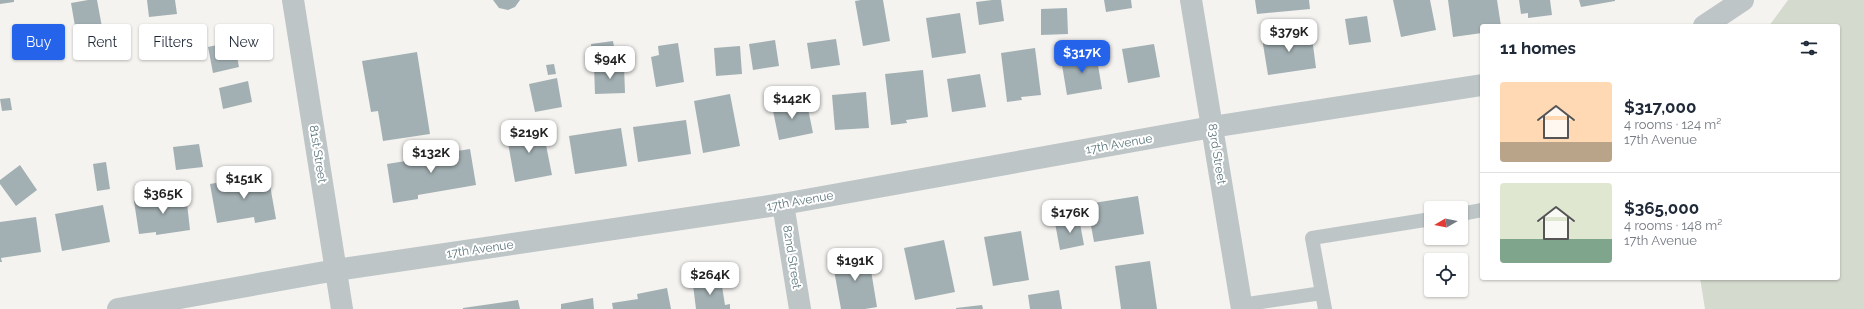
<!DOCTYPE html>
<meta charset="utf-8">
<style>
:root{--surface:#fff;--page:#f6f6f7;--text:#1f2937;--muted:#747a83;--line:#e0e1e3;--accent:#2563eb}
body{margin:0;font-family:Raleway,sans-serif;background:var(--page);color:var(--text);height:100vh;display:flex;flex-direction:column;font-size:15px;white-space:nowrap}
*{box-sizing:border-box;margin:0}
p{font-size:13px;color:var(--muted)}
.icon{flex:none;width:22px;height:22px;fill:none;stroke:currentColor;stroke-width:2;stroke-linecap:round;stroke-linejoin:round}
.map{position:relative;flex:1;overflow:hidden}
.side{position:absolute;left:1480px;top:24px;width:360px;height:256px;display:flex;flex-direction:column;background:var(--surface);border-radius:4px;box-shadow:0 1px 3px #0004}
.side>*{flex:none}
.hud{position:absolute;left:12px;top:24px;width:380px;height:36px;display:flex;gap:8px}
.needle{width:26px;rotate:260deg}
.controls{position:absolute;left:1424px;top:201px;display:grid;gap:8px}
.controls a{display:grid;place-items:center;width:44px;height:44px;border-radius:4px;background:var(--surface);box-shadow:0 1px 3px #0004;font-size:20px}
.price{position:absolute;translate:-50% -34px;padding:0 9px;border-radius:8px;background:#fff;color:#222;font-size:13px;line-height:26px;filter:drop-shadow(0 1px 2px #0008)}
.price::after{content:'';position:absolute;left:50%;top:24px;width:12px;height:9px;margin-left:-6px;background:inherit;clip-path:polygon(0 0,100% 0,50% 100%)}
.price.on{background:var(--accent);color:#fff}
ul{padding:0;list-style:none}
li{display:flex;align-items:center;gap:12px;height:100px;padding:0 20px}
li+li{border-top:1px solid var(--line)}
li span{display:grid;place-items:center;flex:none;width:112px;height:80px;border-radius:4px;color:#555}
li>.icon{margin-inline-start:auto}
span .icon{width:48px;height:48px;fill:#fffc;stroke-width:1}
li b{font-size:17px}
h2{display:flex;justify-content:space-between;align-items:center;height:48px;padding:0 20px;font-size:17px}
.pill{padding:0 14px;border-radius:4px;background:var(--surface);box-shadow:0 1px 3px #0004;font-size:14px;line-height:36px}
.pill.on{background:var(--accent);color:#fff}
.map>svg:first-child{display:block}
.green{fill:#d5dacf}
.building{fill:#a3b0b3}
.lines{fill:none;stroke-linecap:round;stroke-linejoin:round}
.service{stroke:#bec5c7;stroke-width:14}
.minor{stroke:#bec5c7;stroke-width:22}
.labels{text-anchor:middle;stroke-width:4;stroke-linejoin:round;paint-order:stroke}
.street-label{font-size:12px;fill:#5d777d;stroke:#fff}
</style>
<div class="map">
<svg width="1864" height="309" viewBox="0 0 1864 309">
<rect width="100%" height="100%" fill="#f4f3f0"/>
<path class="green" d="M1788 0H1864V309H1705L1700 278H1838V26H1769Z"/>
<path class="building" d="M0 0H14V2L0 4Z
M88 0H97L102 27 76 32 71 3Z
M147 0H175L177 14 149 17Z
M493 0H520L515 7 508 10 499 8Z
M861 0H883L890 41 863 46 855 1Z
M992 0H1001L1004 21 979 25 976 2Z
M1104 0H1131L1132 8 1106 12Z
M1255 0H1309L1310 9 1257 14Z
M1393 0H1430L1436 30 1401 37Z
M1448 0H1497L1501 26H1482V33L1453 37Z
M1519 0H1550L1552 15 1528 18V13L1521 14Z
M1579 0H1615V1L1581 7Z
M1067 8 1068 34 1041 35V9Z
M960 13 966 53 932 58 926 18Z
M1367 16 1371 42 1349 45 1345 19Z
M1311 30 1316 68 1268 75 1262 38Z
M836 39 840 65 811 69 807 43Z
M775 40 779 66 753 70 749 44Z
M234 41 239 67 213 73 208 47Z
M613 41 616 58 593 62 591 44Z
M678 43 684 82 656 87 651 57 659 55 658 46Z
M1154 44 1160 77 1128 83 1122 49Z
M740 46 742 74 716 76 714 48Z
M1035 48 1041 95 1021 97 1022 100 1007 102 1001 53Z
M417 52 430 134 383 141 378 111 371 112 362 61Z
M1096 53 1102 89 1067 95 1061 59Z
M554 64 556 74 548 75 546 65Z
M624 65 625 93 595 94 594 66Z
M923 70 928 117 906 120 907 123 891 125 885 74Z
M980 74 986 107 952 112 947 79Z
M557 78 562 107 535 112 529 84Z
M248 81 252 102 223 109 219 88Z
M866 92 869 128 835 130 832 95Z
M730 94 740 146 703 153 694 101Z
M10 98 12 110 2 111 0 99Z
M806 99 813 133 779 140 772 106Z
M686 120 691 154 638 162 633 127Z
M542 125 552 175 515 182 506 132Z
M621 128 627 166 575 174 569 136Z
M199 144 203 167 176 170 173 147Z
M456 145 457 151 470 149 476 185 418 195V199L393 203 387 164 437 156 436 148Z
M106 162 110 189 97 191 93 164Z
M20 165 37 190 16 206 0 184V180Z
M268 174 276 219 255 223 254 217 217 223 210 184Z
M186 194 190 230 156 235V232L139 234 134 201Z
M1138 196 1144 234 1094 242 1087 204Z
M103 205 110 242 62 251 55 214Z
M36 217 41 252 1 258 2 262H0V222Z
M1079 218 1084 245 1060 250 1055 223Z
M1021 231 1029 280 993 286 984 237Z
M944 240 955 292 915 300 904 248Z
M868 252 877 307 865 309H841L832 259Z
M1150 261 1157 309H1121L1115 266Z
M721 280 725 305 730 304V309H696L693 285Z
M667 288 671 309H613L612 303 638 299 637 294Z
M1059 290 1062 309H1030L1028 295Z
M593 298 594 309H561V304Z
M518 300 520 309H463V308Z
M982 305 983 309H956V308Z"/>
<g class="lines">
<path class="service" d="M1461 214 1482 210
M1322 293 1312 238 1431 219
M1241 305 1322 293 1325 309"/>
<path class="minor" d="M293 0 342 309
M1191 0 1242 309
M1704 26 1743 0
M783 204 800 309
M118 309 336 270 783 204 1212 127 1482 85"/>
</g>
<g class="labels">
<g class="street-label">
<text transform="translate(1119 144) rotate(-10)" y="4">17th Avenue</text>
<text transform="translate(318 154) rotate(81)" y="4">81st Street</text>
<text transform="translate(1217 154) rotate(81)" y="4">83rd Street</text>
<text transform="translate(800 201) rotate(-10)" y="4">17th Avenue</text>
<text transform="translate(480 249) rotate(-8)" y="4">17th Avenue</text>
<text transform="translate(792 257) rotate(81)" y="4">82nd Street</text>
</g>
</g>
</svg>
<div class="controls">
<a><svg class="needle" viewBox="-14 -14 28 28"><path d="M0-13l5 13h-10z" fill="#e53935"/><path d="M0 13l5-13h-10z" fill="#747a83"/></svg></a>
<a><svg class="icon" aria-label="locate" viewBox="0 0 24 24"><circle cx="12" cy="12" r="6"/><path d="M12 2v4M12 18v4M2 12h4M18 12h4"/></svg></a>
</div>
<b class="price" style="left:1289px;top:53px">$379K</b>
<b class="price on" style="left:1082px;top:74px">$317K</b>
<b class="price" style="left:610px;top:80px">$94K</b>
<b class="price" style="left:792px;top:120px">$142K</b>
<b class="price" style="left:529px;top:154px">$219K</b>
<b class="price" style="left:431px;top:174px">$132K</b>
<b class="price" style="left:244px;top:200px">$151K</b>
<b class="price" style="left:163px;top:215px">$365K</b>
<b class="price" style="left:1070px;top:234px">$176K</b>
<b class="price" style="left:855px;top:282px">$191K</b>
<b class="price" style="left:710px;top:296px">$264K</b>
<div class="hud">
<a class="pill on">Buy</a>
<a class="pill">Rent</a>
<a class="pill">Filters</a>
<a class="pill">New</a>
</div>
<section class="side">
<h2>11 homes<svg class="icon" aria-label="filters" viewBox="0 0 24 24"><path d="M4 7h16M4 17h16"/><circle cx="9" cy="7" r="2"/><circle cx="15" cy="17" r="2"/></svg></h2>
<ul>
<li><span style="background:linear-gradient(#ffd9b3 75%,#b9a48a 0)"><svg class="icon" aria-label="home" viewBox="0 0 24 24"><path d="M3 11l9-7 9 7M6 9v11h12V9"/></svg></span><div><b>$317,000</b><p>4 rooms · 124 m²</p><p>17th Avenue</p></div></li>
<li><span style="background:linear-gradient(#dfe7d0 70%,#7fa58c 0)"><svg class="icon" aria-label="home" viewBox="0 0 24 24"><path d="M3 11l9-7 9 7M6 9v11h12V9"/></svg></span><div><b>$365,000</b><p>4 rooms · 148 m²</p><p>17th Avenue</p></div></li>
</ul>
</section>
</div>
